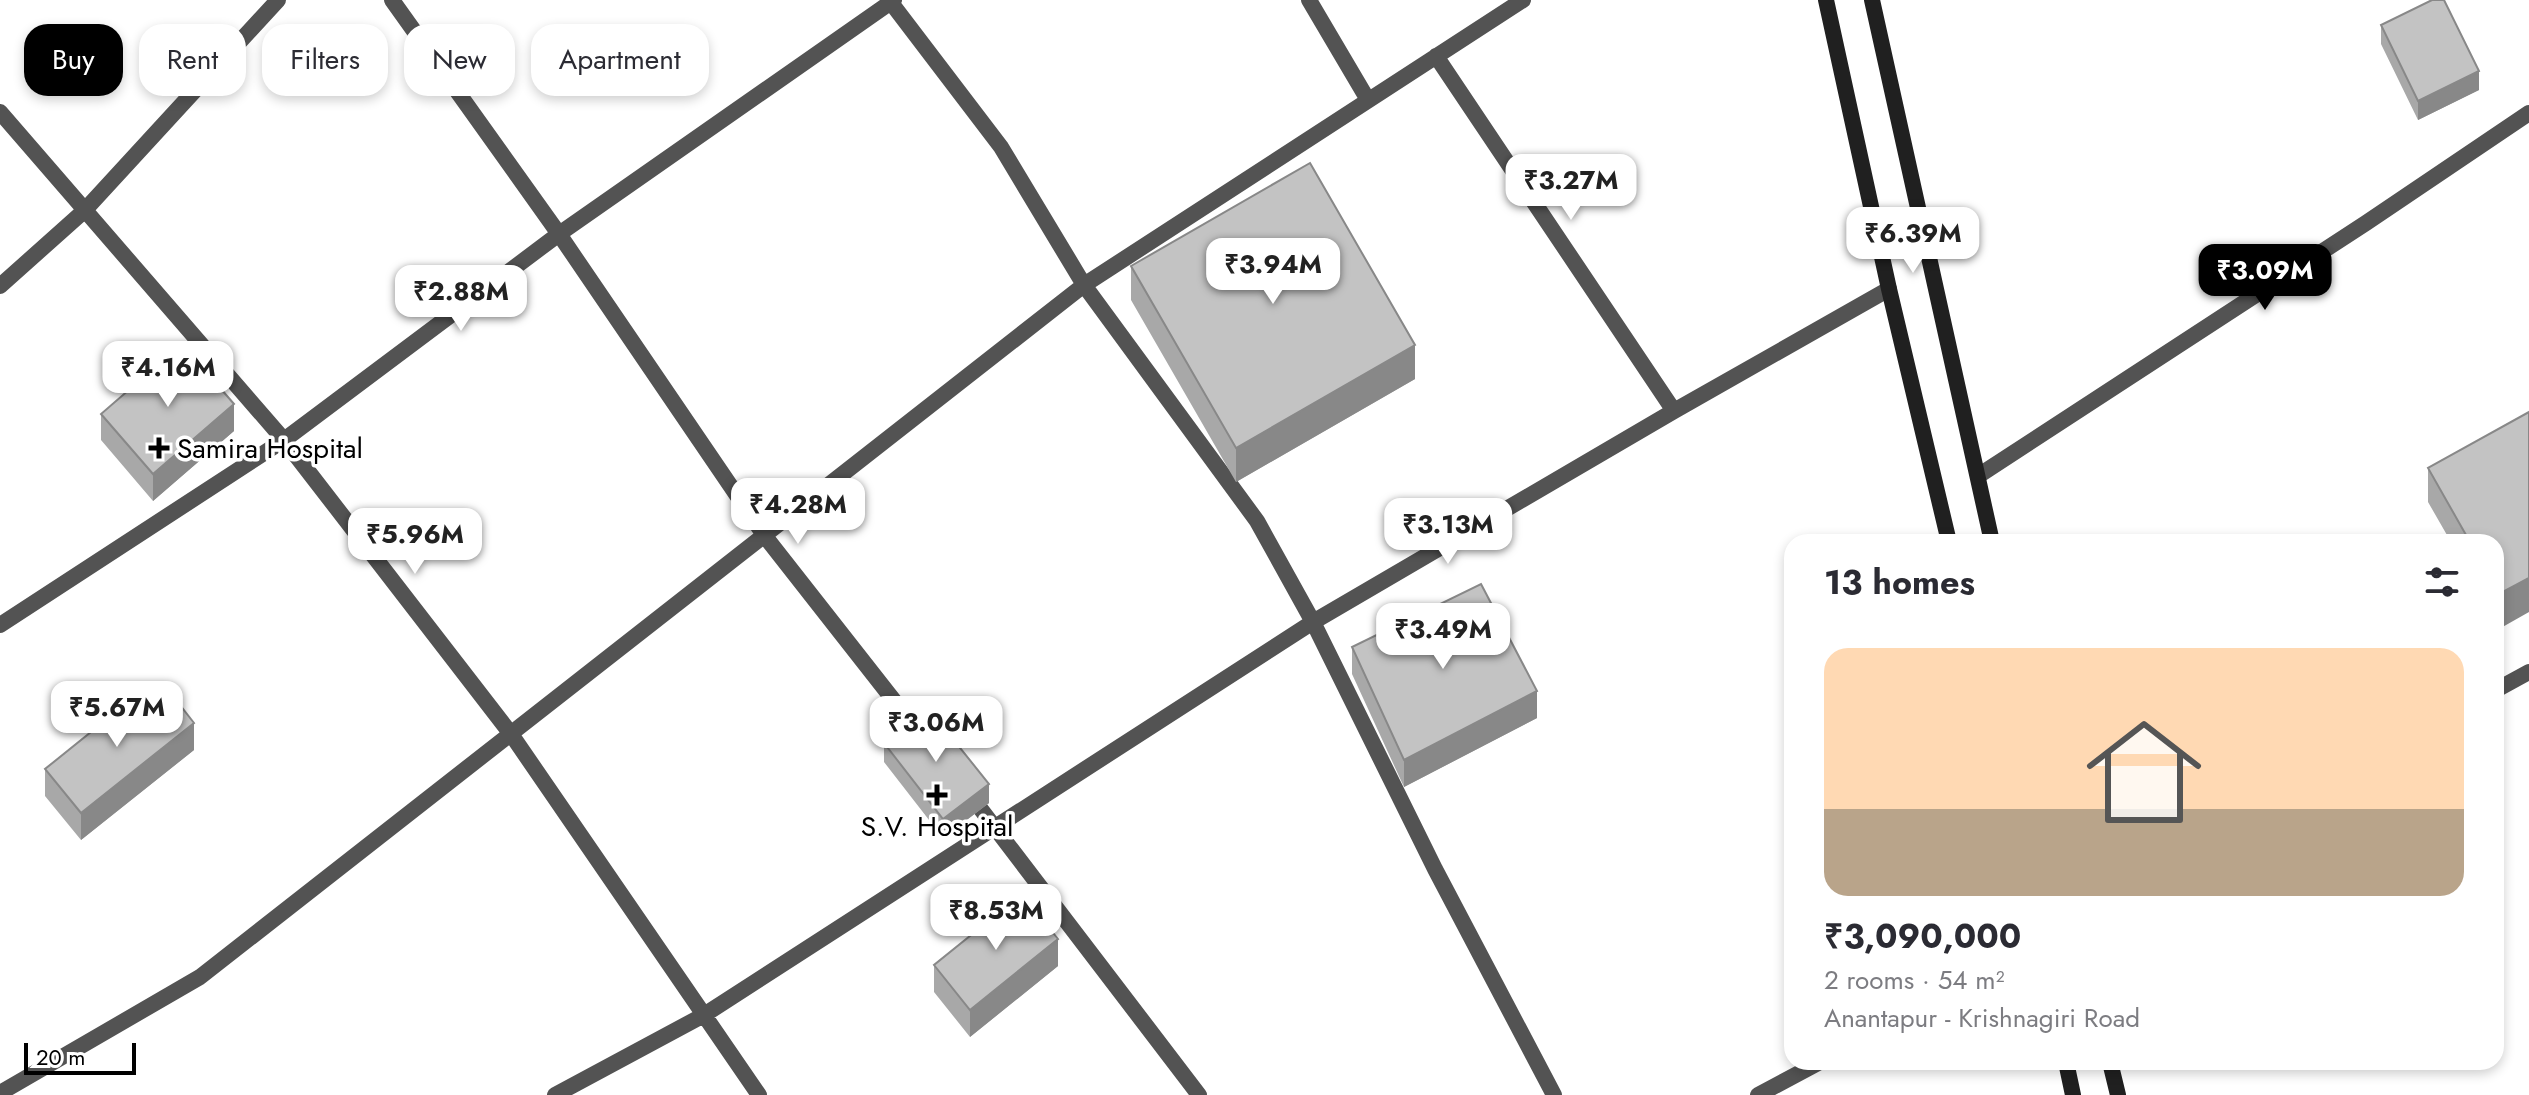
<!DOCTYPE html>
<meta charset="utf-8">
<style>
:root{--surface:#fff;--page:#f2f2f3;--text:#2b2b33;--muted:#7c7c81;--line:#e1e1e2;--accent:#000}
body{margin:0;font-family:Jost,sans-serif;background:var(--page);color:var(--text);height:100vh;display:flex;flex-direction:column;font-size:30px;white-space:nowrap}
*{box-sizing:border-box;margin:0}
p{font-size:26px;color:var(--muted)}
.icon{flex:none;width:44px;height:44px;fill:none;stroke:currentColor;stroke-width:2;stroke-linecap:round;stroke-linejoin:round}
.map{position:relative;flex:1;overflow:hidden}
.panel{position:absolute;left:1784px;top:534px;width:720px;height:536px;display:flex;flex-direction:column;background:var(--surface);border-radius:24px;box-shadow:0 4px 12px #0003}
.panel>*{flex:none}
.banner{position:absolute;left:24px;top:24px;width:760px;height:72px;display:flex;gap:16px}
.scale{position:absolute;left:24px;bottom:20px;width:112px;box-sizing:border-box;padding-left:8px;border:4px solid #000;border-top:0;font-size:22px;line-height:28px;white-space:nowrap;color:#000;-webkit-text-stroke:6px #fff;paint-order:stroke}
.price{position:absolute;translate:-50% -68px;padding:0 18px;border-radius:16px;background:#fff;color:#222;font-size:26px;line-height:52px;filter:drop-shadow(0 2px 4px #0008)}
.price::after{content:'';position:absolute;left:50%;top:48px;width:24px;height:18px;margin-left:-12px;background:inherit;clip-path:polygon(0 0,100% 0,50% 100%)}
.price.on{background:var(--accent);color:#fff}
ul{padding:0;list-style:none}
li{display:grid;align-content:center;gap:16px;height:424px;padding:0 40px}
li+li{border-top:2px solid var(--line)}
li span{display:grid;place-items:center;height:248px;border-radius:24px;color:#555}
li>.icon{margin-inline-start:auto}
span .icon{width:144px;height:144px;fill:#fffc;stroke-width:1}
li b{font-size:34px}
h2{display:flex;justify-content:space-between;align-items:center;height:96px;padding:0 40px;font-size:34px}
.pill{padding:0 28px;border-radius:24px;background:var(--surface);box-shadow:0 4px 12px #0003;font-size:28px;line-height:72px}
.pill.on{background:var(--accent);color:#fff}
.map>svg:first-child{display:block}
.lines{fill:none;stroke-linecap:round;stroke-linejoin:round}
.street{stroke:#535353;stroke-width:16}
.secondary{stroke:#202020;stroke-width:16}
.wall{fill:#a8a8a8}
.shaded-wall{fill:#888}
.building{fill:#c3c3c3;stroke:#888;stroke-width:2}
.poi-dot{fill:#000;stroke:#fff;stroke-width:3}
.labels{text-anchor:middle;stroke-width:7;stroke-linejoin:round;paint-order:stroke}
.poi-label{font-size:28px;fill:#000;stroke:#fff;text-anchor:start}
</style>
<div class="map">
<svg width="2529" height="1095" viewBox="0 0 2529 1095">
<rect width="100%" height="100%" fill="#fff"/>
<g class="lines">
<path class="street" d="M392 0 559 234 764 535 924 739
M889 0 1001 147 1084 285 1257 521 1313 622 1435 869 1554 1095
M1309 0 1368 100
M1436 56 1674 411
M0 112 284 440 511 734 759 1095
M0 286 84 211 278 0
M1978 476 2366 223 2529 113
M0 625 284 440 559 234 894 0
M2496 690 2529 672
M967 791 1199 1095
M0 1093 200 977 1084 285 1523 0
M555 1095 704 1015 1313 622 1674 411 1889 289
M1758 1095 1820 1062"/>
<path class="secondary" d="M1826 0 1889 289 1949 542
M1872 0 1992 542
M2066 1062 2073 1095
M2110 1062 2118 1095"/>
</g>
<path class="wall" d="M2381 25 2479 90 2418 120 2381 44Z
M1131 266 1415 379 1236 482 1131 300Z
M2529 412 2499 629 2496 623V542H2451L2428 502V468Z
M101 414 234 431 153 501 101 440Z
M1352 647 1537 718 1404 787 1352 674Z
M884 743 989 803 943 838 884 762Z
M194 750 81 840 45 796V769Z
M934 965 1058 966 970 1037 934 992Z"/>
<path class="shaded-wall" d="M2479 71V90L2418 120V101Z
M1415 345V379L1236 482V448Z
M234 404V431L153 501V474Z
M2529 578V612L2499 629V594Z
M1537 691V718L1404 787V760Z
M194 723V750L81 840V813Z
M989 784V803L943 838V819Z
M1058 939V966L970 1037V1010Z"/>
<path class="building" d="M2432 0H2444L2479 71 2418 101 2381 25Z
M1310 163 1415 345 1236 448 1131 266Z
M182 344 234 404 153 474 101 414Z
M2529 412V578L2499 594 2496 589V542H2470L2428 468Z
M1481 584 1537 691 1404 760 1352 647Z
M142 691 160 713 176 700 194 723 81 813 45 769Z
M928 708 989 784 943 819 884 743Z
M1022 894 1058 939 970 1010 934 965Z"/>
<g class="poi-dot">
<path d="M155 436h8v8h8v8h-8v8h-8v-8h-8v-8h8z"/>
<path d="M933 783h8v8h8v8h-8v8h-8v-8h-8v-8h8z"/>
</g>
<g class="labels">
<g class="poi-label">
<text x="177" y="458">Samira Hospital</text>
<text x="937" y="836" text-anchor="middle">S.V. Hospital</text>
</g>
</g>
</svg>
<div class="scale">20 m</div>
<b class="price" style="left:1571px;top:222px">₹3.27M</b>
<b class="price" style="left:1913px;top:275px">₹6.39M</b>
<b class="price" style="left:1273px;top:306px">₹3.94M</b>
<b class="price on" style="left:2265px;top:312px">₹3.09M</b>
<b class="price" style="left:461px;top:333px">₹2.88M</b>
<b class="price" style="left:168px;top:409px">₹4.16M</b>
<b class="price" style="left:798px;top:546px">₹4.28M</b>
<b class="price" style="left:1448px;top:566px">₹3.13M</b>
<b class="price" style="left:415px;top:576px">₹5.96M</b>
<b class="price" style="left:1443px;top:671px">₹3.49M</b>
<b class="price" style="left:117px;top:749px">₹5.67M</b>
<b class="price" style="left:936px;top:764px">₹3.06M</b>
<b class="price" style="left:996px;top:952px">₹8.53M</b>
<div class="banner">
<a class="pill on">Buy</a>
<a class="pill">Rent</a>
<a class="pill">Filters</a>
<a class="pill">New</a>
<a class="pill">Apartment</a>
</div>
<section class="panel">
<h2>13 homes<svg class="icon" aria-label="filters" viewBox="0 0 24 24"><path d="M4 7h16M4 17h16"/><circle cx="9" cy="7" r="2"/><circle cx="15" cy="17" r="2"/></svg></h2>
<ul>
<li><span style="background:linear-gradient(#ffd9b3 65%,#b9a48a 0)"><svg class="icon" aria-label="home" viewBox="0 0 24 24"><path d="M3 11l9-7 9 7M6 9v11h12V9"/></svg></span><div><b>₹3,090,000</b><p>2 rooms · 54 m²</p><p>Anantapur - Krishnagiri Road</p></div></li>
</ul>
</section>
</div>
